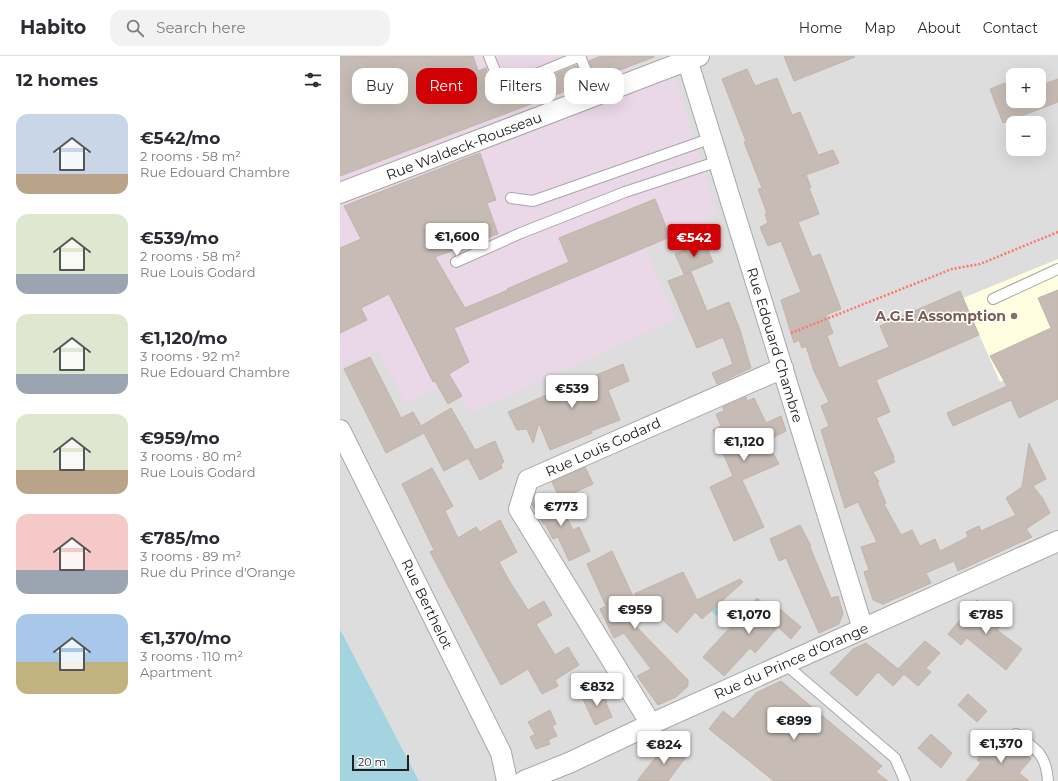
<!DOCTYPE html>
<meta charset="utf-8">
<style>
:root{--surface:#fff;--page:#f2f2f3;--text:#2b2b33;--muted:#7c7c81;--line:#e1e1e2;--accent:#d00004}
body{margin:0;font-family:Montserrat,sans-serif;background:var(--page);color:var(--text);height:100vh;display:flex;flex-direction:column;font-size:15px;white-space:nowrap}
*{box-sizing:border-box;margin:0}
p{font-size:13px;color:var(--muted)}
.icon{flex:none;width:22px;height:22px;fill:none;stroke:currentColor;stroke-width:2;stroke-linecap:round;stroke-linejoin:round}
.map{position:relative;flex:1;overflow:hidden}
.panel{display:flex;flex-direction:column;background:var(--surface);width:340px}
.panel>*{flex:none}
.guide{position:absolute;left:12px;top:12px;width:380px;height:36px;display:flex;gap:8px}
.controls{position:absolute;left:666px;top:12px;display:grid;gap:8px}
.controls a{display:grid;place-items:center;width:40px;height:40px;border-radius:8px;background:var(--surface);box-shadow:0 4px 16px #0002;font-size:20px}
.scale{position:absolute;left:12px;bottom:10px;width:57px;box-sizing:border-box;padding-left:4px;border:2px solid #202020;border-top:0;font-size:11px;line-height:14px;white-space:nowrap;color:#202020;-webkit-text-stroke:3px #fff;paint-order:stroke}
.price{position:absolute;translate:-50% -34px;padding:0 9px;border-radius:4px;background:#fff;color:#222;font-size:13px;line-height:26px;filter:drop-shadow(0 1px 2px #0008)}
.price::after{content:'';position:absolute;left:50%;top:24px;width:12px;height:9px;margin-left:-6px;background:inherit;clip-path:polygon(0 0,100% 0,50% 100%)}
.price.selected{background:var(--accent);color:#fff}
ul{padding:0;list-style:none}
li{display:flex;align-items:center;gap:12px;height:100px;padding:0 16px}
li span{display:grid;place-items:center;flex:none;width:112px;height:80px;border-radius:12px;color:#555}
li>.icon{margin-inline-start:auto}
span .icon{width:48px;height:48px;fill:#fffc;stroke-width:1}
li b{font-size:17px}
h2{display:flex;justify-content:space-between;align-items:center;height:48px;padding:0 16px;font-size:17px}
.chip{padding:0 14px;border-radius:12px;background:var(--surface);box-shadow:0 4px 16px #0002;font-size:14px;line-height:36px}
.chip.selected{background:var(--accent);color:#fff}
header{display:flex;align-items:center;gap:24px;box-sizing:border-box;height:56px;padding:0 20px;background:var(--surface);border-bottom:1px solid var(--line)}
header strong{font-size:19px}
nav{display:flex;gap:22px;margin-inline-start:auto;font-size:14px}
.search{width:280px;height:36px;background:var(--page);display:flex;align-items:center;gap:10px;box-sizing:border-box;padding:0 14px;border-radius:12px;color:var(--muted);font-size:15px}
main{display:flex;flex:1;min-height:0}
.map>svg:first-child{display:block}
.residential{fill:#dedddd;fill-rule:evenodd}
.industrial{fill:#ead7e7}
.education{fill:#fffee1}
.water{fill:#a4d4e0}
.building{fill:#c6bcb5;stroke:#c3b3a7}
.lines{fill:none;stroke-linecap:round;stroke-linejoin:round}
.service-casing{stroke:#a7a7a7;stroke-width:12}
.minor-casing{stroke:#a7a7a7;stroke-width:22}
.path{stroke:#ff7569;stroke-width:2.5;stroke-dasharray:2 2;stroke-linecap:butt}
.service{stroke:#fff;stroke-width:10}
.minor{stroke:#fff;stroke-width:20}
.education-dot{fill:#8d6e63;stroke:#fff;stroke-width:1.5}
.labels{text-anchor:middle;stroke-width:3;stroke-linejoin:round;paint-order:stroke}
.street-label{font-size:14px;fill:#202020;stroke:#fff}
.education-label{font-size:14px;font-weight:bold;fill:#785e54;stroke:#fff;text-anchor:end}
</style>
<header>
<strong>Habito</strong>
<div class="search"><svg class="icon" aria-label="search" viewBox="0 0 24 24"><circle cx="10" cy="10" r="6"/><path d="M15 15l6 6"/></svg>Search here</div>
<nav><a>Home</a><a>Map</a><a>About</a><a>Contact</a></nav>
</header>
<main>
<section class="panel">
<h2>12 homes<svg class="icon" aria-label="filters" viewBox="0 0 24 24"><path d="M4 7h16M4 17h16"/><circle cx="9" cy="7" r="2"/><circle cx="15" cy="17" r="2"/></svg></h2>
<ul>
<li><span style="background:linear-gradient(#c9d6e8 75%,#b9a48a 0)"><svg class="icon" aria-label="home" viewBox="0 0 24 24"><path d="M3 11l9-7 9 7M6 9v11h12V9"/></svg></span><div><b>€542/mo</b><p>2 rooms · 58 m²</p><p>Rue Edouard Chambre</p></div></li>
<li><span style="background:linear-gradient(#dfe7d0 75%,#9aa5b1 0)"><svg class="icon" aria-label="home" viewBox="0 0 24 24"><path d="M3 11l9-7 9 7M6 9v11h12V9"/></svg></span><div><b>€539/mo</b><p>2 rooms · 58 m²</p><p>Rue Louis Godard</p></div></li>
<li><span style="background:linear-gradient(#dfe7d0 75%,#9aa5b1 0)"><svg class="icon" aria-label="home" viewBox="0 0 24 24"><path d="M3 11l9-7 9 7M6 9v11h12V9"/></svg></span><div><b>€1,120/mo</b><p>3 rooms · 92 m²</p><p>Rue Edouard Chambre</p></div></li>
<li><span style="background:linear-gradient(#dfe7d0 70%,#b9a48a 0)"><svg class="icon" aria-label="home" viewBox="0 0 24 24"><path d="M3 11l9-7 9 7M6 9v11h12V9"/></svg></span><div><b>€959/mo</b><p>3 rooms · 80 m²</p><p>Rue Louis Godard</p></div></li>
<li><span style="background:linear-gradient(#f6c9c9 70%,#9aa5b1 0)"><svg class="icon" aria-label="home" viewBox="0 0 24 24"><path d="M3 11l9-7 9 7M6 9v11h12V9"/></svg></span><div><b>€785/mo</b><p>3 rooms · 89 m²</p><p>Rue du Prince d'Orange</p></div></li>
<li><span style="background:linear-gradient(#a9c7e8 60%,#c2b280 0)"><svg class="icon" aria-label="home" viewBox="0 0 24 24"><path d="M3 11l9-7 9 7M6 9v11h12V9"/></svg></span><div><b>€1,370/mo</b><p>3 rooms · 110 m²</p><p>Apartment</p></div></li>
</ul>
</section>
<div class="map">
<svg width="718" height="725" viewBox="0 0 718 725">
<rect width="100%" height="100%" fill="#f1ede6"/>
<path class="residential" d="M0 0H718V725H79L0 573ZM673 19H699V45H673ZM673 67H699V93H673Z"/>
<path class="industrial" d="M0 0H289L299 31 334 16 377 159 306 194 336 263 130 357 113 325 66 347 38 295 0 311Z"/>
<path class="education" d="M718 203V299L660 326 623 242Z"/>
<path class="water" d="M370 541 386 556 380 563 363 548Z
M0 573 79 725H0Z"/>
<path class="building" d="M0 0H133L138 15 146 12 156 39 164 38 237 9 244 28 0 120Z
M261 0H314V1L256 23 249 5Z
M444 0H514L515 1 454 25Z
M407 13 415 30 437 22 452 59 460 56 478 99 493 94 499 107 466 119 471 131 469 132 479 158 458 166 472 201 480 198 501 253 486 259 493 277 487 280 499 312 549 291 540 270 620 235 639 279 536 324 550 356 536 362 554 401 553 402 555 406 533 416 539 426H537L546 447 544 448 561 479 572 474 580 490 595 483 600 495 628 481 626 476 639 470 641 475 676 459 666 442 682 431 689 387 706 423 693 430 703 443 710 457 686 473 692 481 618 515 614 505 586 517 591 527 543 548 533 544 524 516 529 514 521 491 537 486 518 446 505 452 481 374 489 370 481 350 489 346 474 315 466 290 462 292 459 284 454 287 441 244 461 236 441 185 428 190 420 171 428 167 425 158 427 157 418 133 422 132 404 86 406 85 382 23Z
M718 23V46L663 67 650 33 673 24V45H699V30Z
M140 97 156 144 147 147 158 178 95 201 125 252 168 234 167 233 229 206 219 182 315 143 330 181 114 272 129 306 109 318 122 340 108 348 95 325 93 326 49 238 21 252 27 264 0 277V192L21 183 4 150Z
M365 186 373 206 344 218 335 198Z
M351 216 367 255 389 246 400 274 411 312 377 328 372 317 393 308 383 281 357 292 328 225Z
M718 234V343L679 362 671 344 613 370 607 357 667 330 650 300 711 272 698 242Z
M30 301 61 362 73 356 81 370 111 352 135 394 155 385 164 406 161 408 162 412 140 424 128 402 104 415 84 377 46 397 4 313Z
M283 308 289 325 268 334 280 364 251 375 252 377 210 394 199 367 193 387 187 373 177 374 168 356 238 325 239 326Z
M406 341 407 345 414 342 426 367 441 360 446 375 426 385 439 408 402 424 424 471 394 485 370 431 393 420 373 374 381 370 376 358 384 355 383 351Z
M245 411 253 428 220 443 212 426Z
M92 412 113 450 105 455 118 482 136 471 140 476 160 464 177 496 159 506 170 526 188 554 204 545 212 559 196 568 215 599 228 591 239 609 215 624 218 630 202 638 188 613 161 629 90 496 94 494 62 428Z
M215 437 233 474 239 471 250 495 229 505 218 481 213 483 205 468 204 469 192 449 193 447Z
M460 469 471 490 470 491 491 542 498 540 503 557 499 568 479 577 446 502 439 505 430 483Z
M272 495 297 549 286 560 348 624V630L336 641 318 649 297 620 311 613 284 577 274 582 260 553 266 550 247 508Z
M343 516 357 544 400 523 403 526 362 563 355 556 337 577 294 538Z
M417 542 430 553 434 548 461 571 451 583 438 571 415 597 410 592 384 620 363 601Z
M637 544 663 566 657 574 682 593 666 614 627 582 621 589 608 578Z
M585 585 600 597 586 612 591 616 578 630 564 618 553 630 538 616 517 640 490 617 513 593 526 587 562 616 558 613Z
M441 625 542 710 536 716 548 725H434L369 673 383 655 393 663 416 637Z
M261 633 267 646 266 647 272 661 255 669 242 641Z
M628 638 647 655 637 666 618 649Z
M210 654 216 668 212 670 217 680 208 684 210 688 196 693 190 681 195 678 188 666Z
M591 678 612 697 601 712 578 692Z
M667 682 691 703 679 717 689 725H626L641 707 637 704 651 687 658 693Z
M328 686 346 701 328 725H297Z"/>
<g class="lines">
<g class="service-casing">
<path id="service" d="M149 0 162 32 240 0 256 40
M171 142 193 145 372 82
M116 206 181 177 285 136 379 105
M653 243 718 213
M445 608 555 702 565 725
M676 678C697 694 706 698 708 725"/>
</g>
<g class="minor-casing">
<path id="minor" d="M346 0 523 573
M0 137 359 0
M0 374 161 697 167 725
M311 668 179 453 188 424 443 312
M184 725 231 706 311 668 718 485"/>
</g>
<path class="path" d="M451 277 612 213 640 208 718 176"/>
<use href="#service" class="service"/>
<use href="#minor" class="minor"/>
</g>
<circle class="education-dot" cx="674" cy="260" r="4"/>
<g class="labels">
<g class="street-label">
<text transform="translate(124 90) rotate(-21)" y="5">Rue Waldeck-Rousseau</text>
<text transform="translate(435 289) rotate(73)" y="5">Rue Edouard Chambre</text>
<text transform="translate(263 391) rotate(-24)" y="5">Rue Louis Godard</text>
<text transform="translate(87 548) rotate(64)" y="5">Rue Berthelot</text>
<text transform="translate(451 605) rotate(-24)" y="5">Rue du Prince d'Orange</text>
</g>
<g class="education-label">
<text x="666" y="265">A.G.E Assomption</text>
</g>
</g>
</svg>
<div class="controls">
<a>+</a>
<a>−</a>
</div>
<div class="scale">20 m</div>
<b class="price" style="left:117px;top:201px">€1,600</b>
<b class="price selected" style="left:354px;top:202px">€542</b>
<b class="price" style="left:232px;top:353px">€539</b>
<b class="price" style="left:404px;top:406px">€1,120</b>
<b class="price" style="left:221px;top:471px">€773</b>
<b class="price" style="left:295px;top:574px">€959</b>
<b class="price" style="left:409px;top:579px">€1,070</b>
<b class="price" style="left:646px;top:579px">€785</b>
<b class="price" style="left:257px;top:651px">€832</b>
<b class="price" style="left:454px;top:685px">€899</b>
<b class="price" style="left:661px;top:708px">€1,370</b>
<b class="price" style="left:324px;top:709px">€824</b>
<div class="guide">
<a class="chip">Buy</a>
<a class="chip selected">Rent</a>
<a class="chip">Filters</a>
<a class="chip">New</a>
</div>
</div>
</main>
